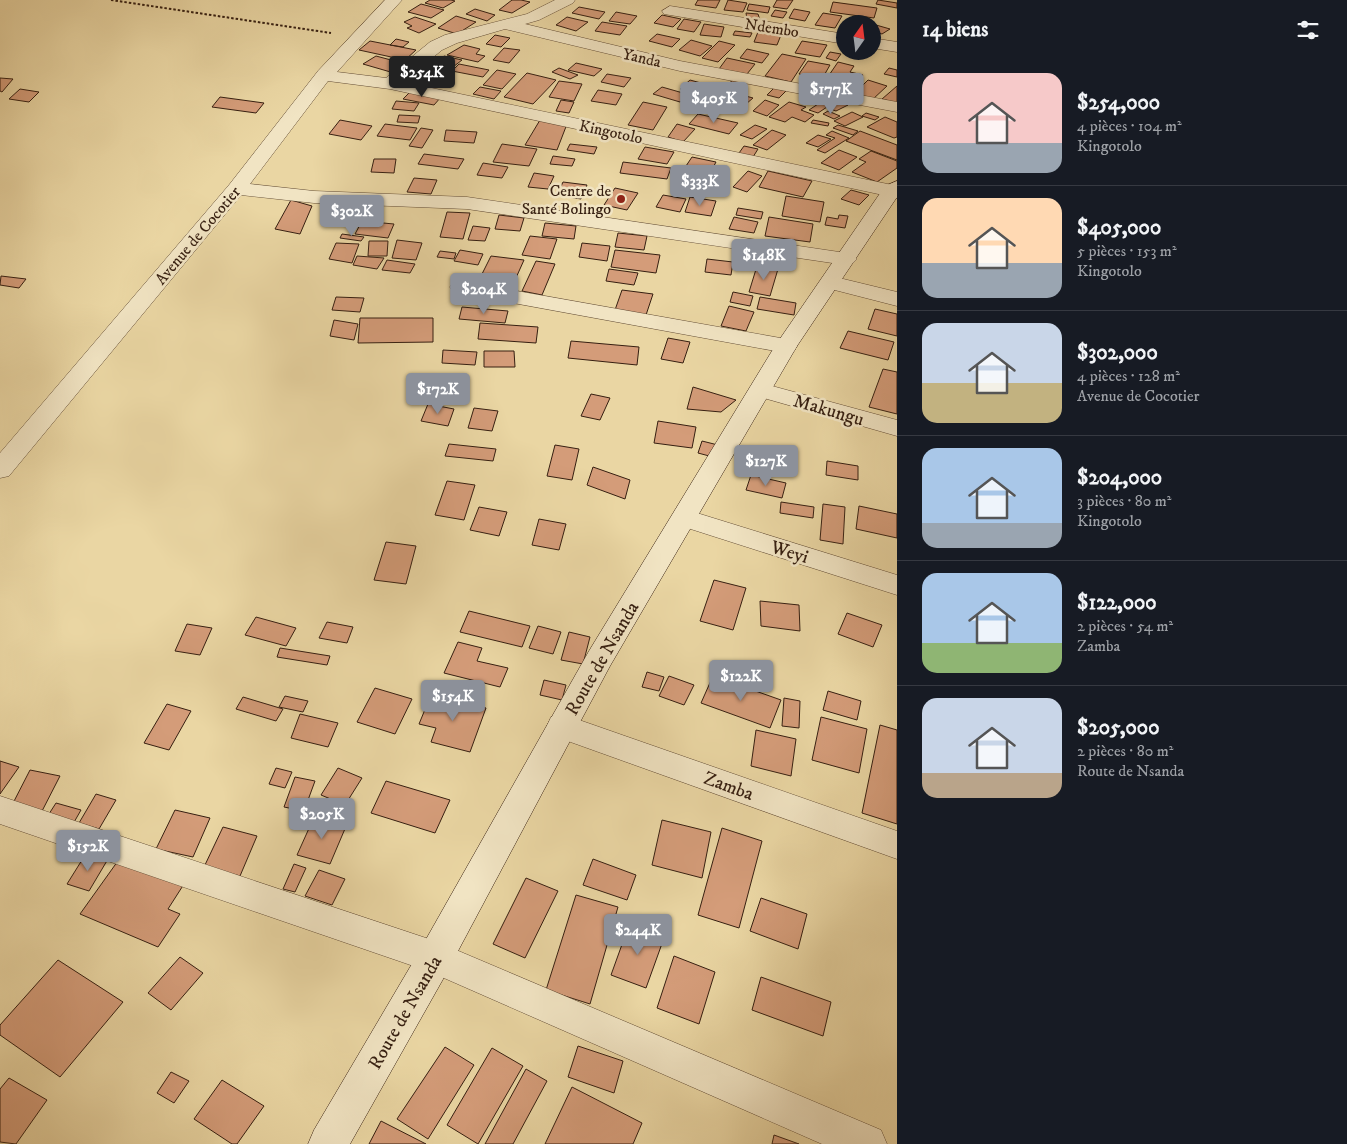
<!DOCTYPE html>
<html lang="fr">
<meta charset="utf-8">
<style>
:root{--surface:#171b24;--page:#20242c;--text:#f1f3f6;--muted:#9ea1a6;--line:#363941;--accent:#8c9099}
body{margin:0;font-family:"IM FELL DW Pica",serif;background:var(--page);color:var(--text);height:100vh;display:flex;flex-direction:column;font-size:19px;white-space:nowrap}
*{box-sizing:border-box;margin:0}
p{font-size:16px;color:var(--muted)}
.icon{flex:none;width:28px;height:28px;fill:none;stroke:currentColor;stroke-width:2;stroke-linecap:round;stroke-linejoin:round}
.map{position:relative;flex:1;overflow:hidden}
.sheet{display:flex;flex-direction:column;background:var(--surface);width:450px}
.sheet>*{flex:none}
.needle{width:32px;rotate:14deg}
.tools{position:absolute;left:836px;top:15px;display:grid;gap:10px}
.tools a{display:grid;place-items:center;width:45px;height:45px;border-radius:50%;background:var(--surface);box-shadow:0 2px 8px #0003;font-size:25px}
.price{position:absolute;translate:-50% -42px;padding:0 11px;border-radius:5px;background:var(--accent);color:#fff;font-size:16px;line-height:32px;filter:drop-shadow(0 1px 2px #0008)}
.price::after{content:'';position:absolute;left:50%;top:30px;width:15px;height:11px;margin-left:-8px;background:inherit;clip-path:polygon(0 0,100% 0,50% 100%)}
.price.selected{background:#222;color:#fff}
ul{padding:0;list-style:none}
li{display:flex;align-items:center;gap:15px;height:125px;padding:0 25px}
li+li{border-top:1px solid var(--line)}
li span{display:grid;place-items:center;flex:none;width:140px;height:100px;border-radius:15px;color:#555}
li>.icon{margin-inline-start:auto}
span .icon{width:60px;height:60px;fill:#fffc;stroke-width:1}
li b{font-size:21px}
h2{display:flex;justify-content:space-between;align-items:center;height:60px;padding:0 25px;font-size:21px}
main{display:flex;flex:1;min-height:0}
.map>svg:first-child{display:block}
.building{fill:#d49c79;stroke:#361f11}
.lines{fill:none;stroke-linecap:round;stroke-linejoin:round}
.street-casing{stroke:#634d36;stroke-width:1}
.secondary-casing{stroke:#361f11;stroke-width:1}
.path{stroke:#361f11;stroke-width:2;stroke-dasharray:2.5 2;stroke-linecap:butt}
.street{fill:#f1e4c3;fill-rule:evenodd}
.secondary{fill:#f1e4c3;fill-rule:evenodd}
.poi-dot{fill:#8f2418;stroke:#f1e4c3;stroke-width:2}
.labels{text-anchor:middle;stroke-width:5;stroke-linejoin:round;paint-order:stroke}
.far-street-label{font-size:16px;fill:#361f11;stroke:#f1e4c3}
.far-poi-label{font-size:16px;fill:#361f11;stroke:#f1e4c3;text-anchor:end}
.street-label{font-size:19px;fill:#361f11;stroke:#f1e4c3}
</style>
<main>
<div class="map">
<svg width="897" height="1144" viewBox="0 0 897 1144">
<rect width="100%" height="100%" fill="#ead6a3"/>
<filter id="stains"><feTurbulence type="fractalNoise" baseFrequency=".004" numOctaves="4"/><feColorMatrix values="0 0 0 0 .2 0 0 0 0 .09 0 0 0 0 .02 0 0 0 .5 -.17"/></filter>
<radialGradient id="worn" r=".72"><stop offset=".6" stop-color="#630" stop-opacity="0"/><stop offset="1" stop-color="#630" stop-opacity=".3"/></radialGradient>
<path class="building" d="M430 0H451L455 1 443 8 425 3Z
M512 0H521L530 2 512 13 499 10Z
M698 0H720L716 8 695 5Z
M728 0 747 3 743 12 724 10Z
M777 0H793L787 9 773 7Z
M878 0 897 3V8L876 4Z
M833 2 877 8 874 18 830 12Z
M421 4 444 10 431 18 408 12Z
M749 4 770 7 768 13 747 10Z
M579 7 605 12 599 19 572 13Z
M475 9 495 15 487 21 466 14Z
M794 9 810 12 805 21 789 18Z
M775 10 787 12 783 18 771 16Z
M616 12 637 16 630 24 609 21Z
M746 13 758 14 760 20 747 19Z
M823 13 842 16 835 28 815 25Z
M662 15 681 19 673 27 654 23Z
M456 16 476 22 457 34 438 28Z
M415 17 436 24 419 33 407 28 412 26 404 22Z
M567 17 588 22 576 31 556 25Z
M684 19 701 22 694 32 677 29Z
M602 22 627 26 620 35 595 31Z
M704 24 724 27 721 37 700 35Z
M876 25 890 29 882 34 872 31V28Z
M735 31 752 33 750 37 733 35Z
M758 32 781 35 777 45 754 42Z
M657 34 680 39 672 47 649 41Z
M495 35 510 38 501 47 486 44Z
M396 39 409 42 403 47 390 45Z
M691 40 712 46 700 56 679 50Z
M370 41 416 50 405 60 359 50Z
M719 41 735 45 718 62 702 58Z
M802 41 827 45 820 57 795 53Z
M464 45 480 49 476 54 485 56 478 62 447 55Z
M504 48 520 50 509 63 493 60Z
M747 49 769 54 762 63 740 58Z
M830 52 841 54 836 61 826 58Z
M782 54 806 59 791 82 765 76Z
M376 56 406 64 394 73 363 64Z
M444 56 462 60 453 67 436 63Z
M727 58 755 64 747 74 719 69Z
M808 61 830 65 822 79 799 74Z
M838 62 854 66 850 72 863 75 858 81 847 79 840 88 823 84Z
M576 63 602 69 594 76 568 70Z
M436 64 453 67 434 84 417 81Z
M459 64 489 70 483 77 452 71Z
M559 68 578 75 570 79 552 72Z
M889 68 897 70V77L884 74Z
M497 70 516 74 502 89 483 85Z
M527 73 556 80 533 104 504 97Z
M607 74 631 78 624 87 601 82Z
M0 78 13 79 2 92 0 91Z
M734 79 743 82 736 88 726 86Z
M690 80 719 88 709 97 680 89Z
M868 80 887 86 872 100 853 95Z
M559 81 582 84 574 101 549 97Z
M851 82 860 85 853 91 845 89Z
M897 86V103L882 99Z
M480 87 501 91 494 99 473 94Z
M662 87 690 95 680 102 653 94Z
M774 88 786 91 779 98 767 95Z
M20 89 39 92 29 102 9 99Z
M598 90 622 94 616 105 591 101Z
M411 91 441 97 434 105 403 99Z
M727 91 753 98 739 110 713 103Z
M220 97 264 103 256 113 212 107Z
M561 100 574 102 569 113 556 111Z
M765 100 779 105 767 116 753 111Z
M824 100 833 103 818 113 809 110Z
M396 101 419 103 414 111 392 109Z
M839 101 848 105 836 111 828 108Z
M643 102 667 107 653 130 628 125Z
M789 102 806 107 801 110 814 115 805 122 792 117 785 122 769 117Z
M828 111 840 116 834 119 823 114Z
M852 112 863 117 845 126 834 121Z
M866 113 879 117 875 120 862 116Z
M698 114 738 123 729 134 689 124Z
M399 115 420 116 418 123 397 122Z
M885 117 897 122V137L894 138 867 127Z
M340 120 372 126 361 140 329 134Z
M540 120 567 124 557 150 525 145Z
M813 120 829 123 828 126 811 123Z
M385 124 417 128 410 140 377 136Z
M677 124 695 129 683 142 668 137Z
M755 125 767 129 752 139 740 135Z
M838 125 858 131 853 135 833 128Z
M421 128 433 130 422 148 409 146Z
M446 130 477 132 474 143 444 141Z
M772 130 786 135 767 150 753 145Z
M832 131 849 138 825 153 817 150 835 138 826 135Z
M860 131 897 145V160L846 141Z
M818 135 831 139 818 147 806 143Z
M502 144 537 149 529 166 493 162Z
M570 144 597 147 594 154 567 150Z
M744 146 758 149 753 157 739 153Z
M645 147 674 152 667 164 638 159Z
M839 150 857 157 839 170 821 163Z
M871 151 897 161V168L877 182 852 172 866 162 859 159Z
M424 154 464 159 458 169 418 164Z
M553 156 575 159 572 166 550 164Z
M692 157 716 162 708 177 682 172Z
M374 159H396L394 173 371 172Z
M623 162 671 168 667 179 620 173Z
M483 163 508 167 502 178 477 175Z
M748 171 762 176 747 192 733 187Z
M768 171 812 181 803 197 759 187Z
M534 173 554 176 548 189 528 187Z
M681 174 696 177 691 187 675 185Z
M414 178 437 180 431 194 407 192Z
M698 180 718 184 715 192 694 188Z
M563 182 587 185 581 199 557 195Z
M615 188 638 193 627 210 604 205Z
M851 190 869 195 859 205 841 199Z
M663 195 686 199 680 212 656 207Z
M786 196 824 202 820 222 782 216Z
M690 197 716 201 711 216 685 212Z
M291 200 312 206 300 234 275 229Z
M339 204 367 208 362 216 352 215 345 226 334 224 337 221 329 220Z
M738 208 763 212 761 219 736 215Z
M447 212 470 213 463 239 440 237Z
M499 215 524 218 520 231 495 229Z
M839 215 848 216 845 228 825 225 827 217 838 219Z
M734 217 758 222 754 233 729 229Z
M769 217 813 224 810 242 765 236Z
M362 221 394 224 388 238 355 234Z
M545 223 576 226 574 239 542 236Z
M473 226 490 228 485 241 468 240Z
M618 233 647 236 644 250 615 247Z
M342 234 364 237 361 241 340 238Z
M530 236 557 239 550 259 522 255Z
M397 240 422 243 416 260 392 258Z
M369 241H388L387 256H368Z
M336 243 359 244 352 263 329 259Z
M582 243 610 246 607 261 579 257Z
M460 250 483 254 478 265 454 261Z
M615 250 660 255 656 273 611 267Z
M440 251 456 253 454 259 437 257Z
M357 256 384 258 377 269 353 265Z
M491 256 524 260 511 289 477 284Z
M707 259 733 262 731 275 705 272Z
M387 260 415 264 410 273 382 270Z
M536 261 555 264 542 295 522 291Z
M757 266 778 269 770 296 749 292Z
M609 269 638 273 634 285 606 281Z
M1 276 26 279 19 288 0 285Z
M622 290 653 294 646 315 615 310Z
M733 292 753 296 750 306 730 302Z
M336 297 364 298 360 312 332 310Z
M760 297 796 303 794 315 757 309Z
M729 306 754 312 746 331 721 326Z
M462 307 508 311 505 323 459 319Z
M875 309 897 314V336L868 329Z
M360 318H433V342L358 343Z
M334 320 358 324 354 340 330 336Z
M480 323 538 327 536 343 478 339Z
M848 331 894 342 888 360 840 348Z
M668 338 690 342 683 363 661 359Z
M571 341 639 347 637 365 568 358Z
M443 350 477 352 475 365 442 363Z
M484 351H514L515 367H484Z
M883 369 897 372V414L869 407Z
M693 387 736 400 721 412 687 409Z
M591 394 610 398 600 420 581 416Z
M428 404 454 409 448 426 421 421Z
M474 408 498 411 492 431 468 428Z
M658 421 696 427 692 448 654 443Z
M702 441 718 445 713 457 698 453Z
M449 444 496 449 493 461 445 456Z
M555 445 579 449 572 480 547 476Z
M827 461 858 466V480L826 475Z
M593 467 630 480 625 499 587 485Z
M751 475 786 483 782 498 746 490Z
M447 481 475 485 464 520 435 515Z
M781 502 814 507 813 518 780 513Z
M823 504 845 507 843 544 820 540Z
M859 506 897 514V538L856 529Z
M479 507 507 512 499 536 470 530Z
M539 519 566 524 559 550 532 545Z
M386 542 416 546 406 584 374 580Z
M714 580 746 588 733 630 700 621Z
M760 601 799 605 800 631 761 626Z
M469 611 530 626 522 647 460 632Z
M847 613 882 625 873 647 838 634Z
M256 617 296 628 286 646 245 635Z
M327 622 353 627 347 643 319 638Z
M187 624 212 628 200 655 175 651Z
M538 626 561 632 553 654 529 648Z
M569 632 590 637 583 664 561 660Z
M458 642 482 648 477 661 508 668 500 687 444 673Z
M280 648 330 656 327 665 277 657Z
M647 672 664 677 659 691 642 687Z
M669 676 694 685 684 705 659 696Z
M713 676 781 700 770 728 701 703Z
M544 680 566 685 562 700 540 695Z
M375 688 412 699 395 734 357 722Z
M828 691 861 701 857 720 823 710Z
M431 695 486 708 470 752 431 742 436 728 419 724Z
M285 696 308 701 303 712 279 707Z
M243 697 283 709 276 721 236 709Z
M784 698 800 701 799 728 782 726Z
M167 704 191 711 169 750 144 743Z
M300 714 338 723 328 747 291 738Z
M821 717 867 729 859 773 812 760Z
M880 725 897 730V824L862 813Z
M756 730 796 739 791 776 751 766Z
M0 761 19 767 0 794Z
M276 768 292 772 285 788 269 784Z
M338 768 362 778 345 805 321 795Z
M30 770 60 776 40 815 10 809Z
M295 777 315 781 304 811 284 807Z
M386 781 450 800 435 833 371 813Z
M96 794 116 800 99 829 79 823Z
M56 803 81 810 73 824 47 817Z
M175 810 210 818 193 857 156 849Z
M315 815 347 824 330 864 297 855Z
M662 820 711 832 702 878 652 865Z
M223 827 257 836 240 876 204 867Z
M722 828 762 841 739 928 698 915Z
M87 852 108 859 89 891 67 884Z
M120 858 184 884 168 909 180 914 158 947 80 914Z
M593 859 636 875 627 900 583 885Z
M294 864 306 868 295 892 283 889Z
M319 870 345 879 332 905 305 896Z
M526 878 558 891 525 958 493 944Z
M576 895 618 907 590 1004 546 990Z
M761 898 807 914 798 949 750 931Z
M629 925 664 938 646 988 611 975Z
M674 956 715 972 699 1024 657 1008Z
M180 957 203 973 171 1010 148 993Z
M58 960 123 1002 60 1077 0 1035V1025Z
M761 977 831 1002 823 1036 752 1010Z
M578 1046 623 1061 614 1093 568 1077Z
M445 1047 474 1065 428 1139 397 1119Z
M492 1048 523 1066 478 1144 447 1125Z
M526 1069 547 1081 513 1144H485Z
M171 1072 189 1081 174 1103 157 1093Z
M9 1078 47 1100 16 1144 0 1142V1089Z
M222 1080 264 1106 237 1144H232L194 1119Z
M572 1087 642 1123 633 1144H545Z
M381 1121 426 1144H369Z
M774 1135 799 1144H772Z"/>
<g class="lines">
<g class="street-casing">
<path id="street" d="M385 0H402L337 72 386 78 430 42 445 35 527 14 555 0H575L573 3 539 20 525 24 680 61 897 102V112L680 71 505 29 457 43 442 50 403 82 897 186V198L390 89 328 81 250 184 314 191 467 197 846 253 853 255 857 259 853 263 846 265 467 209 314 203 241 195 9 476 0 478V453L229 185 318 71Z
M670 6 845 34V44L664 14 662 11Z
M872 38 897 42V52L872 48Z
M831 276 897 292V306L823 287 820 282 823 277Z
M461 281 786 339 794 341 797 346 794 351 786 353 453 292 450 287 453 282Z
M761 383 897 420V436L753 395 749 390 753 385Z
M684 509 897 575V595L675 524 671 518 675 512Z
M562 714 897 831V859L551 735 547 726 551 717Z
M0 796 435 941 881 1130 887 1144H822L428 971 0 824Z"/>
</g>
<g class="secondary-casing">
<path id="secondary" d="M897 181V197L797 346 610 666 442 981 350 1144H308L314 1130 416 957 589 651 775 346 885 186Z"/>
</g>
<path class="path" d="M111 0 331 33"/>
<use href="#street" class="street"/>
<use href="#secondary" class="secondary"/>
</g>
<circle class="poi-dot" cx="621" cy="199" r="5"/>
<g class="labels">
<g class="far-street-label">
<text transform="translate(772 27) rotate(9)" y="6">Ndembo</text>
<text transform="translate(642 57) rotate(13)" y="6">Yanda</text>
<text transform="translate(611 131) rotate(12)" y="6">Kingotolo</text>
<text transform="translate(197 235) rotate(-50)" y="6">Avenue de Cocotier</text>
</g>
<g class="far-poi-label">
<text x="611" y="196">Centre de<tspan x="611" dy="18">Santé Bolingo</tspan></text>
</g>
<g class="street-label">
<text transform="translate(829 409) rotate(16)" y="7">Makungu</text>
<text transform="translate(790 551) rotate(17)" y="7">Weyi</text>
<text transform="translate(601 658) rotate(-60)" y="7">Route de Nsanda</text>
<text transform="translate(729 785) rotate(20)" y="7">Zamba</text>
<text transform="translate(404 1012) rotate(-60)" y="7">Route de Nsanda</text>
</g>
</g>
<rect width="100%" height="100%" filter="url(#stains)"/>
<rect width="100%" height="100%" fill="url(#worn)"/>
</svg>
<div class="tools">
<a><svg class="needle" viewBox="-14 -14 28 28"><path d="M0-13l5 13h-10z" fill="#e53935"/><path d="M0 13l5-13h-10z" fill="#9ea1a6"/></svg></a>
</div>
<b class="price selected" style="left:422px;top:98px">$254K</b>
<b class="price" style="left:831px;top:115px">$177K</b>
<b class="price" style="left:714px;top:124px">$405K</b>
<b class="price" style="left:700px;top:207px">$333K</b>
<b class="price" style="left:352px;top:237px">$302K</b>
<b class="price" style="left:764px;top:281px">$148K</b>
<b class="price" style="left:484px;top:315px">$204K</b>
<b class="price" style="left:438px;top:415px">$172K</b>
<b class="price" style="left:766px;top:487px">$127K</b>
<b class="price" style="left:741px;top:702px">$122K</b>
<b class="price" style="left:453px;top:722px">$154K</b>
<b class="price" style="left:322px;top:840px">$205K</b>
<b class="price" style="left:88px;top:872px">$152K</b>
<b class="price" style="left:638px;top:956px">$244K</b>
</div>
<section class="sheet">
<h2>14 biens<svg class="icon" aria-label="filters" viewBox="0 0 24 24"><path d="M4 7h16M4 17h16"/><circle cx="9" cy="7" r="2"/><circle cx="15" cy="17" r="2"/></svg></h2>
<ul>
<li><span style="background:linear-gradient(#f6c9c9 70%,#9aa5b1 0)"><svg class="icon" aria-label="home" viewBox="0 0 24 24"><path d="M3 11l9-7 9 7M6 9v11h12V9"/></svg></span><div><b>$254,000</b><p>4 pièces · 104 m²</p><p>Kingotolo</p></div></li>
<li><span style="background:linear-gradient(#ffd9b3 65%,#9aa5b1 0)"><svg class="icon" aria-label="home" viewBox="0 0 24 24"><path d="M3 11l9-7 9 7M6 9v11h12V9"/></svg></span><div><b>$405,000</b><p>5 pièces · 153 m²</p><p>Kingotolo</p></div></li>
<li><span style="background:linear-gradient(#c9d6e8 60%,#c2b280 0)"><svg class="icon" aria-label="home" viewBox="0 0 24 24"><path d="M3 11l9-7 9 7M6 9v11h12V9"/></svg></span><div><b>$302,000</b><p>4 pièces · 128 m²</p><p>Avenue de Cocotier</p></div></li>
<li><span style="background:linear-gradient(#a9c7e8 75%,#9aa5b1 0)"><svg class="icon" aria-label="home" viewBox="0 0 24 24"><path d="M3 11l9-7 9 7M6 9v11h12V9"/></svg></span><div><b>$204,000</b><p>3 pièces · 80 m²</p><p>Kingotolo</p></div></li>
<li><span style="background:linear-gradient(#a9c7e8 70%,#8fb573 0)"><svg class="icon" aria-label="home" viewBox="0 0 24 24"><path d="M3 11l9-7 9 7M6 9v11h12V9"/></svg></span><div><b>$122,000</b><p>2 pièces · 54 m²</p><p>Zamba</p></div></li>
<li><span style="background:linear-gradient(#c9d6e8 75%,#b9a48a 0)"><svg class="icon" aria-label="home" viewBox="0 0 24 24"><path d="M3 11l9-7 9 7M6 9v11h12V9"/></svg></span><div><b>$205,000</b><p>2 pièces · 80 m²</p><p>Route de Nsanda</p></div></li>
</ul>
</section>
</main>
